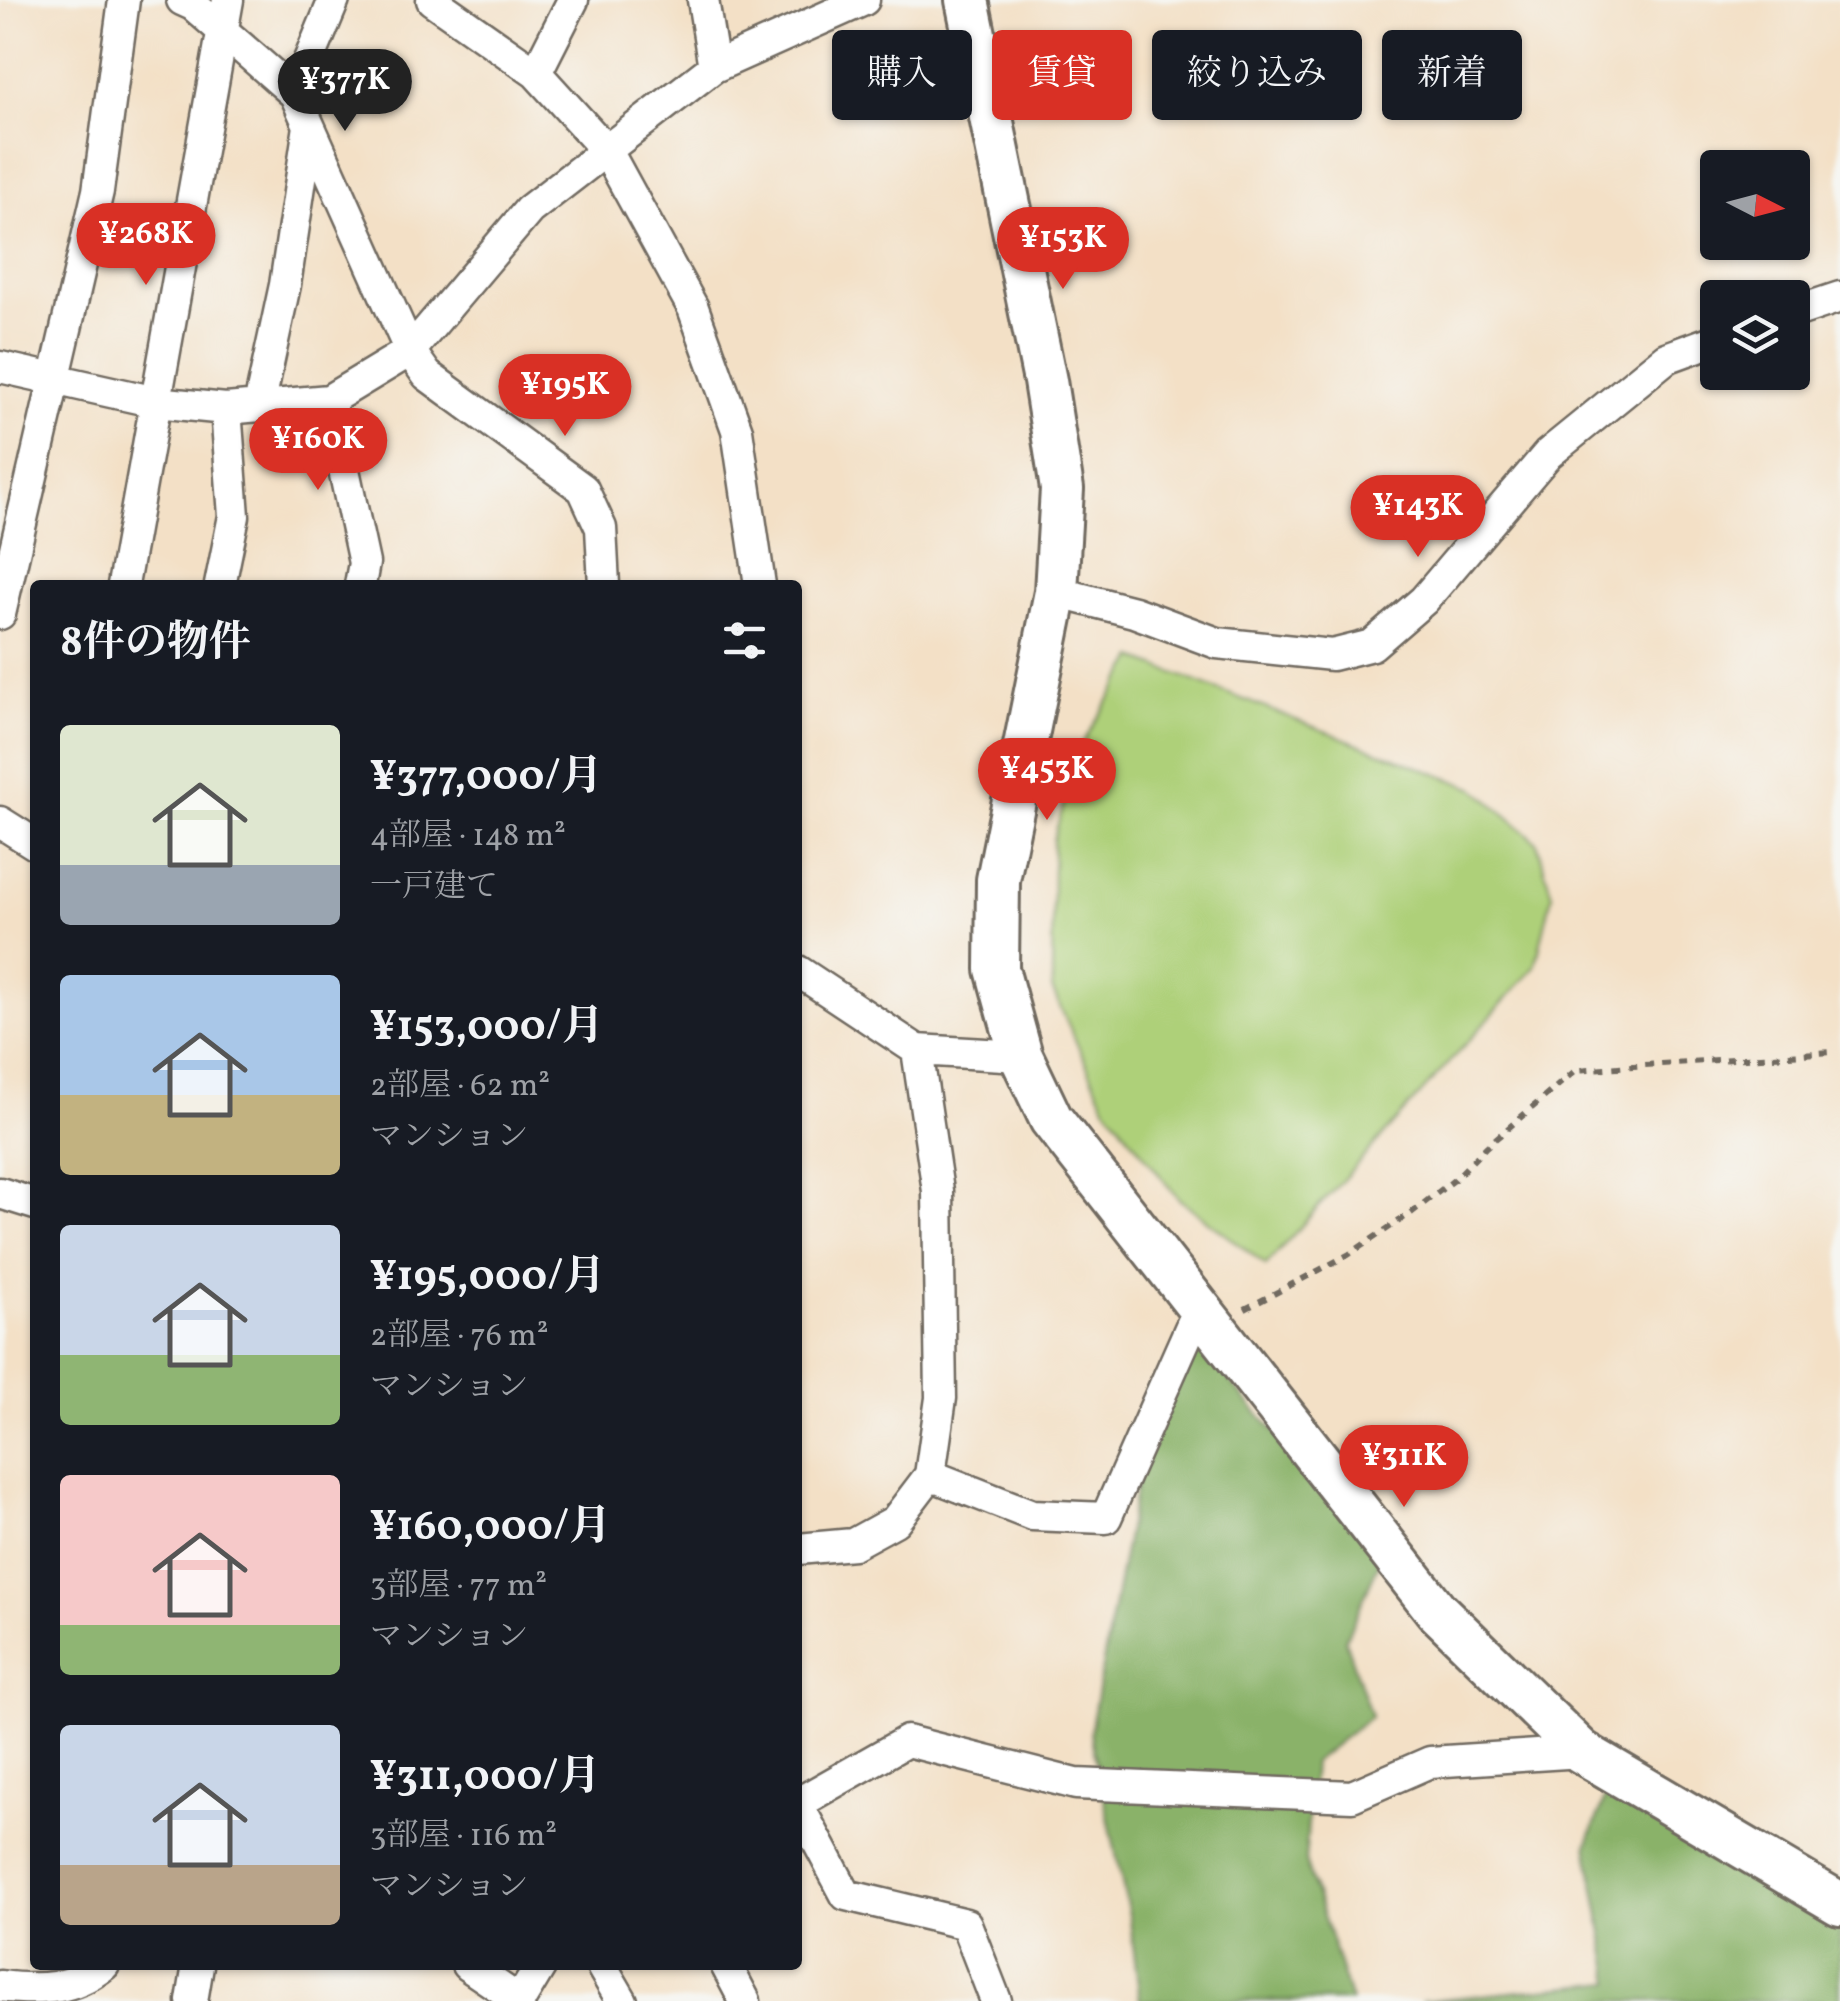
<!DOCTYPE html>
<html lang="ja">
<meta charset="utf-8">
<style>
:root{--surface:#171b24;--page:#242831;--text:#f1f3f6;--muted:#9ea1a6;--accent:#d93025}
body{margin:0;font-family:Vollkorn,"Noto Serif JP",serif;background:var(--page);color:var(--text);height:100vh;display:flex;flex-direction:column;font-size:38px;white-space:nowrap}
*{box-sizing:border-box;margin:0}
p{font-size:32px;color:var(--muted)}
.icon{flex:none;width:55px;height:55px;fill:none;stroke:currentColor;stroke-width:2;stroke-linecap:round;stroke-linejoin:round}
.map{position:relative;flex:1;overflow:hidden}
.details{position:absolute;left:30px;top:580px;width:772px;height:1390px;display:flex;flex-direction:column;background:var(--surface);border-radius:10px;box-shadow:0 2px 8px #0004}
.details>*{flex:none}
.hud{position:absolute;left:832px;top:30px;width:858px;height:90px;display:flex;gap:20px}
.needle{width:65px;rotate:96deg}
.controls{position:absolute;left:1700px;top:150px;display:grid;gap:20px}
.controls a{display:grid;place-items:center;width:110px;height:110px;border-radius:10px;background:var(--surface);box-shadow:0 2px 8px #0004;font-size:50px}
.price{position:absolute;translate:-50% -85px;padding:0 22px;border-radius:35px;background:var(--accent);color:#fff;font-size:32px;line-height:65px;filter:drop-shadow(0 2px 5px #0008)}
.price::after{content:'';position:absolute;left:50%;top:60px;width:30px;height:22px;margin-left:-15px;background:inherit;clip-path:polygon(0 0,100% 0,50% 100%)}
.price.current{background:#222;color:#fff}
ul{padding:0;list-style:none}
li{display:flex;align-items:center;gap:30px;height:250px;padding:0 30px}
li span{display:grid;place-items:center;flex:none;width:280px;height:200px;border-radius:10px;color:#555}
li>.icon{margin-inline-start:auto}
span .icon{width:120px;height:120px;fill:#fffc;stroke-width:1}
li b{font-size:42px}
h2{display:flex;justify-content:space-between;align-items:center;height:120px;padding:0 30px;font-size:42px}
.pill{padding:0 35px;border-radius:10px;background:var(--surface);box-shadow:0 2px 8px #0004;font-size:35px;line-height:90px}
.pill.current{background:var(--accent);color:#fff}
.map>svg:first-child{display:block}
.green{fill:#aed079;stroke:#6c7e52;stroke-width:2.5}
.forest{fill:#8ab269;stroke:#5a6e4a;stroke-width:2.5}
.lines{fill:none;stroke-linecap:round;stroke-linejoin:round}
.street-casing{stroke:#716a61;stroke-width:35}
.secondary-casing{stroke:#716a61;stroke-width:48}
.path{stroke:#716a61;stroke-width:6;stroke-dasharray:8 8;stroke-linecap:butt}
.street{stroke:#fff;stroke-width:30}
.secondary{stroke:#fff;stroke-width:42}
</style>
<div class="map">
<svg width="1840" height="2001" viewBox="0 0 1840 2001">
<rect width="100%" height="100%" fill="#f6f6f2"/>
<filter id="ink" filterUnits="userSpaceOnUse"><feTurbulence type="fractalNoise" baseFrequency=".01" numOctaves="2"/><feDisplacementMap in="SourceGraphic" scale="20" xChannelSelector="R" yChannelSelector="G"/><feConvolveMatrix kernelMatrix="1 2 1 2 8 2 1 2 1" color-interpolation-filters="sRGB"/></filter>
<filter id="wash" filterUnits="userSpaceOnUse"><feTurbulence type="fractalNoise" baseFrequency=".0048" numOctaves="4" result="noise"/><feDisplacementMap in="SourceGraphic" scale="40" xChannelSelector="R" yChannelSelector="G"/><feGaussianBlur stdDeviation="2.25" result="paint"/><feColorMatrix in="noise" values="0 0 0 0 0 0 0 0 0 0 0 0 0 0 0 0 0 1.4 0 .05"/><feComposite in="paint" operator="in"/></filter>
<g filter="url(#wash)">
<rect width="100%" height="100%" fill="#f3e0c6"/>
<path class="green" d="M1135 658 1476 789 1537 842 1552 895 1535 967 1266 1265 1178 1198 1105 1105 1052 989 1053 840 1082 744Z"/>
<path class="forest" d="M1195 1342 1383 1554 1345 1640 1371 1716 1313 1762 1305 1861 1351 2001H1140L1130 1920 1090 1732 1144 1443Z
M1610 1785 1840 1917V2001H1421L1612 1982 1587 1845Z"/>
</g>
<g filter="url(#ink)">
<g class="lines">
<g class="street-casing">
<path id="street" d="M182 0 193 5 295 94 410 351 427 375 583 489 601 528 604 585
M432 0 536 73 607 151 693 308 737 430 760 585
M703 0 714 67
M536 73 573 0
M295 94 334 0
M1792 313 1840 297
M0 367 156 402 226 409 329 400 410 351 529 210 714 67 864 0
M329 400 364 563 360 585
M259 406 285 285 309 126
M123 585 228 0
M220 585 234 516 226 409
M1056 592 1134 612 1217 643 1332 655 1372 645 1424 600 1548 454 1666 358 1718 339
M0 614 98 191 124 0
M0 822 35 844
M798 971 917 1050 1021 1056
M0 1193 35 1204
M930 1475 1032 1515 1106 1518 1199 1308
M798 1549 853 1544 895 1521 930 1475 941 1398 938 1191 917 1050
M798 1803 907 1741 1076 1784 1352 1796 1430 1762 1582 1752
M798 1805 846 1895 966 1924 996 2001
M467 1965 520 2001
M601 1965 622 2001
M726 1965 745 2001
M0 1986C39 1991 73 1990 104 1965
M520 2000 541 1965
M192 2001 198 1965"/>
</g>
<g class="secondary-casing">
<path id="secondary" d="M967 0 1045 381 1062 489 1056 592 998 880 997 969 1021 1056 1051 1119 1436 1610 1582 1752 1840 1904"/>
</g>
<path class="path" d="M1245 1309 1348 1255 1411 1213 1454 1180 1486 1147 1576 1070 1831 1052"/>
<use href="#street" class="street"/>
<use href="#secondary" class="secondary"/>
</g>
</g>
</svg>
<div class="controls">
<a><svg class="needle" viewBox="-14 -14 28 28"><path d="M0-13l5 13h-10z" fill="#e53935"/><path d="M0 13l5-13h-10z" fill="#9ea1a6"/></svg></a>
<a><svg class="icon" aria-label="layers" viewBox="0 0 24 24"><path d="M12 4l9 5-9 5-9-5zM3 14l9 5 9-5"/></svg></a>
</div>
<b class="price current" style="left:345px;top:134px">¥377K</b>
<b class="price" style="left:146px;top:288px">¥268K</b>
<b class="price" style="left:1063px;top:292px">¥153K</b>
<b class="price" style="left:565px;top:439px">¥195K</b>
<b class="price" style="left:318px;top:493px">¥160K</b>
<b class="price" style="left:1418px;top:560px">¥143K</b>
<b class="price" style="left:1047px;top:823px">¥453K</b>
<b class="price" style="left:1404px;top:1510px">¥311K</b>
<div class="hud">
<a class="pill">購入</a>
<a class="pill current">賃貸</a>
<a class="pill">絞り込み</a>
<a class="pill">新着</a>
</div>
<section class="details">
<h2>8件の物件<svg class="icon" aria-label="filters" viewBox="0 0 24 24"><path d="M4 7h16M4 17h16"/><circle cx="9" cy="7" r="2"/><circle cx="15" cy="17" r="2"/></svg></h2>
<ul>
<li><span style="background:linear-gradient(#dfe7d0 70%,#9aa5b1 0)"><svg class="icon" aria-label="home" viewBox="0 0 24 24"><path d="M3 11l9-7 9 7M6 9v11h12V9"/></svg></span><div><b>¥377,000/月</b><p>4部屋 · 148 m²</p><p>一戸建て</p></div></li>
<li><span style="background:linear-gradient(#a9c7e8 60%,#c2b280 0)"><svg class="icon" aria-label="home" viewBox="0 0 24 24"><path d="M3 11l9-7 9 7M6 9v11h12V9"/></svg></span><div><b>¥153,000/月</b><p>2部屋 · 62 m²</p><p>マンション</p></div></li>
<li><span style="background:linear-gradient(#c9d6e8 65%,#8fb573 0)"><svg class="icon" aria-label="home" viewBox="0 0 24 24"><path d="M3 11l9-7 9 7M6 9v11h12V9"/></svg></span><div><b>¥195,000/月</b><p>2部屋 · 76 m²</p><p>マンション</p></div></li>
<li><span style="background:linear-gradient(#f6c9c9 75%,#8fb573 0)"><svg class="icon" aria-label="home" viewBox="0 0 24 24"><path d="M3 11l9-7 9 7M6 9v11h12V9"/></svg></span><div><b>¥160,000/月</b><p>3部屋 · 77 m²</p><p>マンション</p></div></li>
<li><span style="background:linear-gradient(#c9d6e8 70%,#b9a48a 0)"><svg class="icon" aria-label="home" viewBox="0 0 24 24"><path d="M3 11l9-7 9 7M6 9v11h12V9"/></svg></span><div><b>¥311,000/月</b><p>3部屋 · 116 m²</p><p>マンション</p></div></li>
</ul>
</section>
</div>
